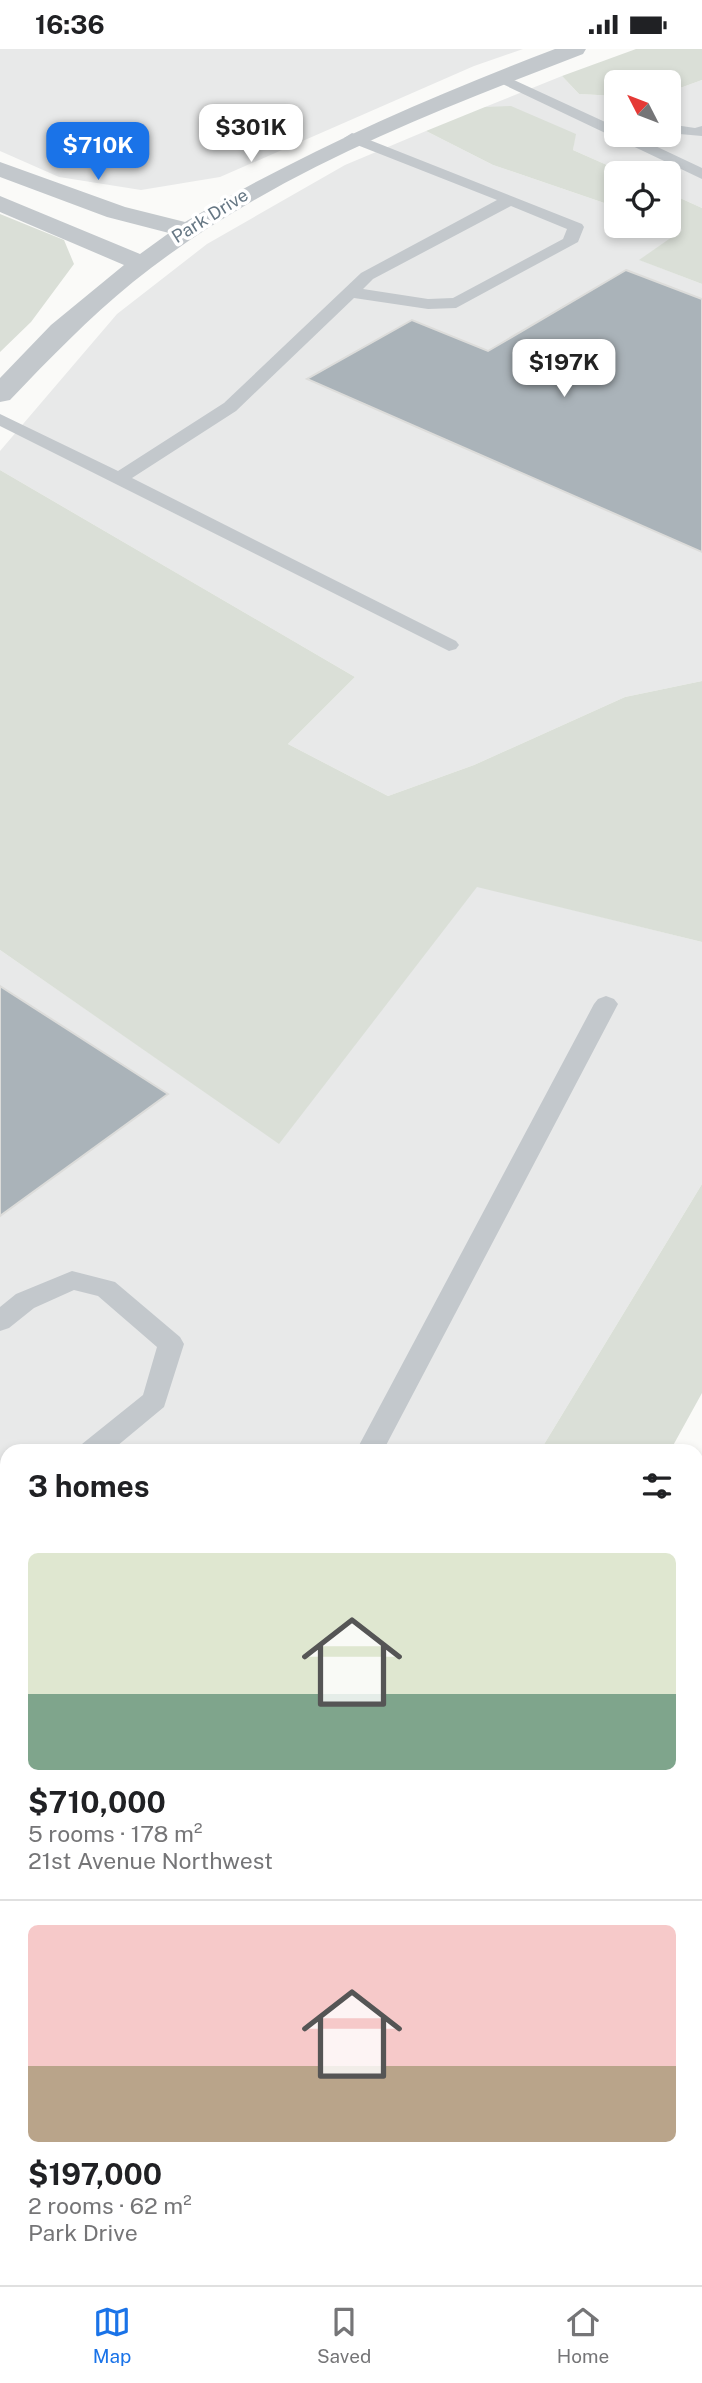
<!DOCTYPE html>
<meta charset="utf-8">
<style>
:root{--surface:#fff;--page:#f2f2f2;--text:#202124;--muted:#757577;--line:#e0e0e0;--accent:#1a73e8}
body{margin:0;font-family:"Public Sans",sans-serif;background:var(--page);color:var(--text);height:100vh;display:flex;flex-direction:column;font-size:26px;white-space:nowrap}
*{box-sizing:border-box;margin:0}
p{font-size:23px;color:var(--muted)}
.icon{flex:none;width:38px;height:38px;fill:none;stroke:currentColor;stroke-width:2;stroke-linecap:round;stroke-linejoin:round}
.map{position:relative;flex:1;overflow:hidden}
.side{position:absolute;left:0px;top:1395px;width:704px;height:842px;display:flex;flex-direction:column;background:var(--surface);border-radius:21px 21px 0 0;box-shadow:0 4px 10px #0003}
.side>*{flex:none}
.needle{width:46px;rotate:312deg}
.tools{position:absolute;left:604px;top:21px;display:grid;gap:14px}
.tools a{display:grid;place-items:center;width:77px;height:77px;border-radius:10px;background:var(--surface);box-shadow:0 4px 10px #0003;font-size:35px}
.price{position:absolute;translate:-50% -60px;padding:0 16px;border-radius:14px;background:#fff;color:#222;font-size:23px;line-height:46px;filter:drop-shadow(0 2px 4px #0008)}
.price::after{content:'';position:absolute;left:50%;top:42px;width:21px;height:16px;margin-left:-10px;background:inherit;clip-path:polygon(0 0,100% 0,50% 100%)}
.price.active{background:var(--accent);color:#fff}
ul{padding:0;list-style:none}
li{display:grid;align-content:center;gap:14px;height:371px;padding:0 28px}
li+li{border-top:2px solid var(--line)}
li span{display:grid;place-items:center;height:217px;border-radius:10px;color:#555}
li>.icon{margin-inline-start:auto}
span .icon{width:126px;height:126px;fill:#fffc;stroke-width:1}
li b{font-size:30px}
h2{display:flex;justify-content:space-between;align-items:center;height:84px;padding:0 28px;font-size:30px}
.status{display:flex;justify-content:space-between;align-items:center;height:49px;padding:0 35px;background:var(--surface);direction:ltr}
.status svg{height:19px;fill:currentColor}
.tab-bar{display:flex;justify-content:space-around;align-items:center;height:98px;border-top:2px solid var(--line);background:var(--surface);font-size:19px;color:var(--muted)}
.tab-bar a{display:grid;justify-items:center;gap:4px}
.tab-bar .active{color:var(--accent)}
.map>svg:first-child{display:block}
.built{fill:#e8e9e9}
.green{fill:#dadfd7}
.building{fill:#aab3b9;stroke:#dcdcda;stroke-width:2}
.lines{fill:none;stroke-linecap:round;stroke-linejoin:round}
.service{fill:#c3c8cc;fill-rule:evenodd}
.tertiary{fill:#c3c8cc;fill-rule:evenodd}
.rail-far1{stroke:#a2aab0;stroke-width:5;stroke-dasharray:10 5;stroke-linecap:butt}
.rail{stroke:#a2aab0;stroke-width:7;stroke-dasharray:13 7;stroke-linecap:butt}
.labels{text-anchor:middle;stroke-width:7;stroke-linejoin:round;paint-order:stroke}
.far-street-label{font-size:18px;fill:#657683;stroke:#fff}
</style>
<div class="status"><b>16:36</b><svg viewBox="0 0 49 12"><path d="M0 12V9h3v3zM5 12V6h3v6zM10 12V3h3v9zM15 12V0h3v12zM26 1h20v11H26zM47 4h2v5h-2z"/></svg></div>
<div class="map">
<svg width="702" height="2236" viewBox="0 0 702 2236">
<rect width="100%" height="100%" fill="#fafaf8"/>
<path class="built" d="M0 0H523L474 17 220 128 141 141 59 128 0 102Z
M562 27 579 45 616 47V86H668L669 43 702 31V159L669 144 668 124H625L573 101 575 85 485 58Z
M426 82 493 116 616 158V177L669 176 683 181 640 211 702 235V632L625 648 474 716 388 747 288 695 355 628 0 421V402L117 265 207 195 345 116Z
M477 837 702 893V1135L540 1402H7V2230H39L35 2236H0V901L279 1094Z
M702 1677V2236H388L391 2230H696V1687Z"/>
<path class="green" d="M636 0H702V31L669 43 668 33H616V47L579 45 562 27Z
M511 57 576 85 573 101 625 124H616V158L493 116 426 82 485 58Z
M669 144 702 159V235L639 211 682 181 669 176Z
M0 165 64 191 74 215 31 273 0 303Z
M0 421 355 628 288 695 388 747 474 716 625 648 702 632V893L477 838 279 1095 0 901Z
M702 1135V1344L670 1402H540Z
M39 2230H213L210 2236H35Z"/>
<path class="building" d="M626 221 702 250V503L307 330 412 271 488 302Z
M0 937 168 1045 0 1167Z"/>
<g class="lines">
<path class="service" d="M499 24 616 78V86H632L702 119V130L494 31V25Z
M668 75 695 79 702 77V87L668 84Z
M352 84 582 175 584 178 578 193 456 259 428 260 354 249 236 362 132 429 456 592 459 596 456 600 449 602 0 377V365L118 422 224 354 361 224 497 151 347 92 344 89ZM511 157 567 180 563 190 453 249 428 250 363 240 373 230Z
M606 947 614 950 618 955 383 1402H356L594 955 598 950Z
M72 1222 115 1233 180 1288 184 1295 164 1358 111 1402H79L82 1395 143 1346 157 1298 98 1247 74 1241 34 1259 9 1279 0 1282V1258L16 1245Z
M7 1460V1485L0 1487V1462Z
M7 1816V1849L0 1852V1819Z"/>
<path class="tertiary" d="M555 0H586L583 5C427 65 265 127 133 233 89 269 49 310 10 351L0 353V329L51 276 124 216 0 163V147L140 205 169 184 107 168 0 128V113L125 158 185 173C303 103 426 49 555 0Z"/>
<path class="rail-far1" d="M696 1448 702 1438"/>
<path class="rail" d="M279 2236 282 2230"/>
</g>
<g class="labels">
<g class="far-street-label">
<text transform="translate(210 167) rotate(-32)" y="6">Park Drive</text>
</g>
</g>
</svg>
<div class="tools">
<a><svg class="needle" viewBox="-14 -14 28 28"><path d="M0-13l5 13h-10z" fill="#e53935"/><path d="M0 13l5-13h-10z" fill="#757577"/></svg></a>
<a><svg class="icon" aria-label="locate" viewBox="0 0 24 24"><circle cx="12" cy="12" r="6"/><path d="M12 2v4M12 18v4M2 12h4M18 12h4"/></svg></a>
</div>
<b class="price" style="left:251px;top:115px">$301K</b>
<b class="price active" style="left:98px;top:133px">$710K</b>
<b class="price" style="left:564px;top:350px">$197K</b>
<section class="side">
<h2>3 homes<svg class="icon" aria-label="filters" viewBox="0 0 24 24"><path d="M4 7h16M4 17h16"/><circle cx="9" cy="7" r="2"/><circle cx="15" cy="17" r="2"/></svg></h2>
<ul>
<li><span style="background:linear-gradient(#dfe7d0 65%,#7fa58c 0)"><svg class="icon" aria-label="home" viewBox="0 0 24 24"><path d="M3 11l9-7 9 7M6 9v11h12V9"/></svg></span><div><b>$710,000</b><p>5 rooms · 178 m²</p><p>21st Avenue Northwest</p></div></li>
<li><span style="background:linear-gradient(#f6c9c9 65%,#b9a48a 0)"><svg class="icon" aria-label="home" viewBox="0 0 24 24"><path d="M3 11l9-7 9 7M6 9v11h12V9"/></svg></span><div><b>$197,000</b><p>2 rooms · 62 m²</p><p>Park Drive</p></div></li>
</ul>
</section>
</div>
<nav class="tab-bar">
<a class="active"><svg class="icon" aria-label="map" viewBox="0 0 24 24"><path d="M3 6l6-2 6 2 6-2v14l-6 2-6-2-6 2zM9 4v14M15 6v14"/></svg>Map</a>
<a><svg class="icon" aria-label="saved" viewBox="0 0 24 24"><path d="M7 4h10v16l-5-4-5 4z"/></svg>Saved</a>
<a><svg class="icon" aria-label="home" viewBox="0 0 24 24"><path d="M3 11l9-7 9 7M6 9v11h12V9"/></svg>Home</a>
</nav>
